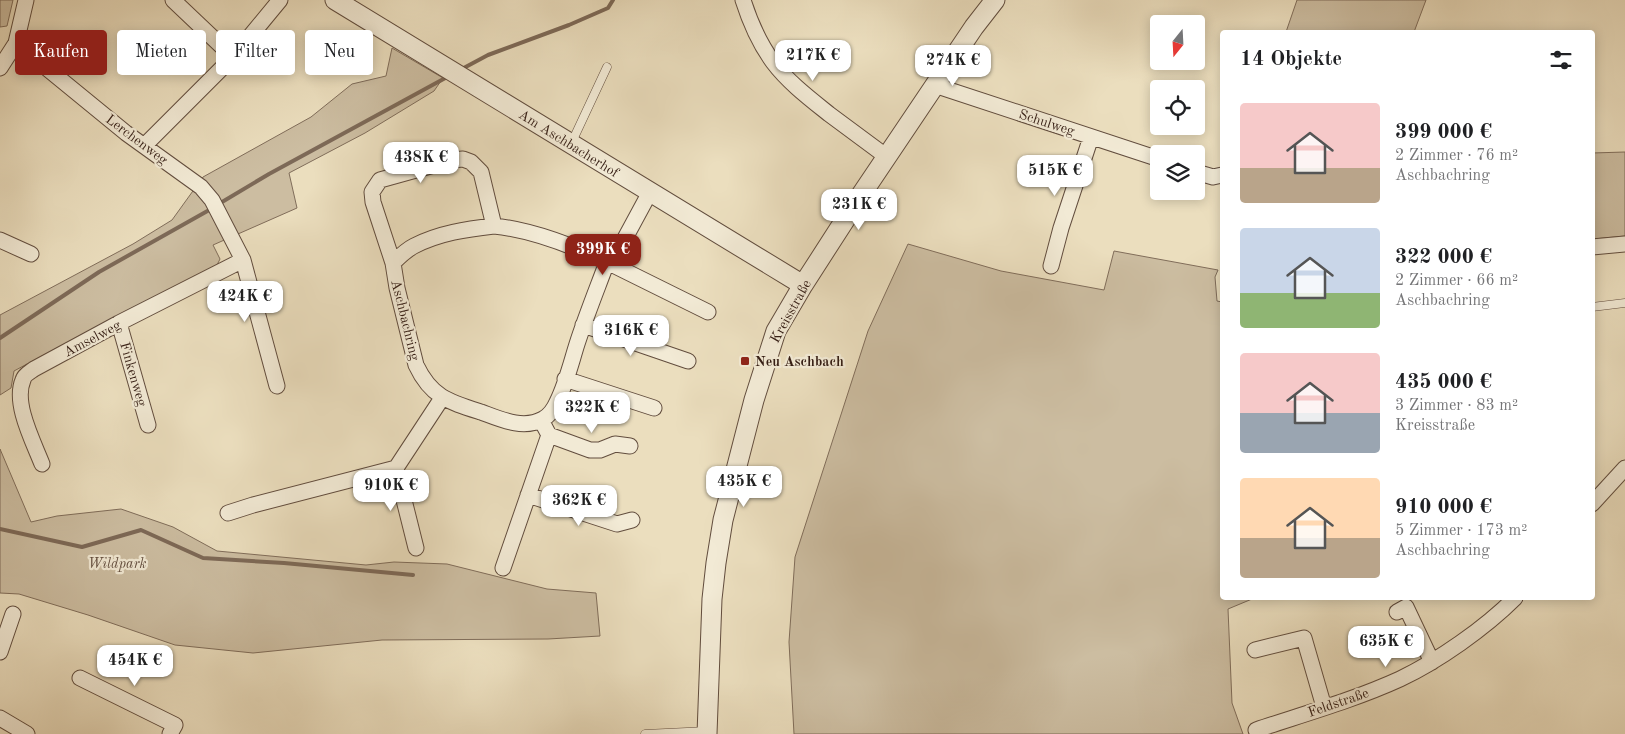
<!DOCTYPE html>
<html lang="de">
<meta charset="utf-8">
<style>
:root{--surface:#fff;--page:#f2f2f2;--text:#202124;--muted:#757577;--accent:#8f2418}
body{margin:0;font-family:"Old Standard TT",serif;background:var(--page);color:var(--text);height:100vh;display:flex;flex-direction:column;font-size:19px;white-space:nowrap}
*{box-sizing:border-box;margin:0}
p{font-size:16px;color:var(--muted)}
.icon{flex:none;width:28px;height:28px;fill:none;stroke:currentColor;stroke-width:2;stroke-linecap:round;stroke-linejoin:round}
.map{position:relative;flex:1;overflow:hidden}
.details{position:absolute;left:1220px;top:30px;width:375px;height:570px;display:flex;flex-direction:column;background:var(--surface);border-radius:5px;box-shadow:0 2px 12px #0003}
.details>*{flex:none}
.guide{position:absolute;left:15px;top:30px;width:475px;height:45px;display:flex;gap:10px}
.needle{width:32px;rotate:198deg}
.tools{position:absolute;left:1150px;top:15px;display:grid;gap:10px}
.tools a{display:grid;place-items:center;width:55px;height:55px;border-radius:5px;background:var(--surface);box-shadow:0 2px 12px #0003;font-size:25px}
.price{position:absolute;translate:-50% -42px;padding:0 11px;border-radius:10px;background:#fff;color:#222;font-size:16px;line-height:32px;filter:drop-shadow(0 1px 2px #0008)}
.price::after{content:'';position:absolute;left:50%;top:30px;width:15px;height:11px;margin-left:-8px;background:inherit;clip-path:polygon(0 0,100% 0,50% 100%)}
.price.active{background:var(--accent);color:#fff}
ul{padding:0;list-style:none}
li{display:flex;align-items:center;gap:15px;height:125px;padding:0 20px}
li span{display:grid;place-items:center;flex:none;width:140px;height:100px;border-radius:5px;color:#555}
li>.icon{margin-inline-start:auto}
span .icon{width:60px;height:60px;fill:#fffc;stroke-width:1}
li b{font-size:21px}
h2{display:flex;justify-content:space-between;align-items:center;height:60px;padding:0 20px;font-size:21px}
.chip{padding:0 18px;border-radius:5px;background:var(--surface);box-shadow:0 2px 12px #0003;font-size:18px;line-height:45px}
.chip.active{background:var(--accent);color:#fff}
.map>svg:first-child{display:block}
.green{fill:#ccbda1;stroke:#806d5a}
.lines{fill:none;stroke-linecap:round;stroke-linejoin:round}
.stream{stroke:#7d6957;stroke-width:4}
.service-casing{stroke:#624d3e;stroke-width:9}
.minor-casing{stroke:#624d3e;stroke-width:17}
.tertiary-casing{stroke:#624d3e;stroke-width:21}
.service{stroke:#f2ead5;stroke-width:8}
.minor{stroke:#f2ead5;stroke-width:15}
.tertiary{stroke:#f2ead5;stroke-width:19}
.poi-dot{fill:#8f2418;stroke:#f2ead5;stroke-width:2}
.labels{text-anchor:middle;stroke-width:4.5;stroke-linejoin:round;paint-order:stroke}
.street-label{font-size:14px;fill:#341d14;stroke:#f2ead5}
.poi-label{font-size:14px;font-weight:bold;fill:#341d14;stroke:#f2ead5;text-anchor:start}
.park-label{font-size:14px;font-style:italic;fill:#624d3e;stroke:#f2ead5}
</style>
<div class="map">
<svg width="1625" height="734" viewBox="0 0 1625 734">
<rect width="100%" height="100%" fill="#ebdebe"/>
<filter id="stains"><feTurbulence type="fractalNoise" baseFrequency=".004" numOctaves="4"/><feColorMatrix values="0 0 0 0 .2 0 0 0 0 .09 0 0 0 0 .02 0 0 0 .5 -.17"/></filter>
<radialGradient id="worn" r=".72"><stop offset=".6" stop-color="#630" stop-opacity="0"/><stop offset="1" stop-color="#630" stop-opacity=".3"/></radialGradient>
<path class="green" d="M0 0H13L7 26 0 27Z
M1297 0H1426L1414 32H1286Z
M392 48 443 78 434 91 365 133 289 173 297 208 213 245 220 259 216 267 107 321 14 371 11 388 0 395V315L133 244 172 220 203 177 311 117 352 84 386 76Z
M1625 152V236L1593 239 1592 153Z
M908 244 1001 271 1104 290 1114 251 1218 270 1215 277 1217 301 1222 302V598H1252V599L1228 609 1232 703 1243 734H794L789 642 795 557 868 331Z
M0 449 31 522 57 516 121 509 173 527 217 551 366 565 394 562 447 564 547 589 596 593 600 636 548 639 382 640 253 653 175 645 88 615 19 594 0 593Z"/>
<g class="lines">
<path class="stream" d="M460 70 488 55 569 25 608 8 613 0
M217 205 269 174 449 76
M0 338 99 272 211 209
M0 529 82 547 141 530 203 558 284 563 413 575"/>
<g class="service-casing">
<path id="service" d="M571 144 607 67
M1592 307 1625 303
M645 734 708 731"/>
</g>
<g class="minor-casing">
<path id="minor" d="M173 0 233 57
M743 0C750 22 759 43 773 62 788 82 809 98 829 114 848 128 868 143 887 157
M16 43 126 133 201 187 212 200 243 260 277 386
M0 68 16 43 26 0
M934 85 1159 159
M144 146 233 57 280 0
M1196 172 1213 177 1222 175
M650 192 623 242 607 262 708 312
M494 226C533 230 571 245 607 262 597 289 586 316 577 344 571 363 566 384 557 402 554 409 550 415 543 419 523 430 500 419 481 412 449 402 431 397 416 365L397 288 393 263C399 257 406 250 414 246 439 233 467 229 494 226Z
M0 240 31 254
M1592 247 1625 244
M393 263 373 202 372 192 380 180 452 160 463 159 471 162 481 172 494 226
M1051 266 1061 228 1091 137
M119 323 148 425
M583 325 688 361
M565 379 654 408
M549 435 590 450H600L615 444 630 446
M42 464C33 441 13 403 23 380 24 375 30 372 34 369L119 323 243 260
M396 468 416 548
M528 495 617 524 632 520
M1592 504 1625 468
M228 513 253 505 396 468 442 398
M503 568 549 435 541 420
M1397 612 1406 607 1432 662
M1255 650 1304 638 1324 707
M0 652 13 614
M80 678 175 725 170 734
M0 718 27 734
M1256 730C1304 714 1354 700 1400 679 1438 661 1485 628 1515 598"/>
</g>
<g class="tertiary-casing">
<path id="tertiary" d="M335 0 803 285
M707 734 712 599 716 563 723 520 754 400 776 331 803 285 861 195 974 27 995 0"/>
</g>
<use href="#service" class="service"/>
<use href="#minor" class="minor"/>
<use href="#tertiary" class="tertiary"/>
</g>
<rect class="poi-dot" x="740" y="356" width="10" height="10" rx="2.5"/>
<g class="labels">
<g class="street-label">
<text transform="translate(1047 122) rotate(18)" y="5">Schulweg</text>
<text transform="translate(137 139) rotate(37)" y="5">Lerchenweg</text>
<text transform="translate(569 143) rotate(32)" y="5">Am Aschbacherhof</text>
<text transform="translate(790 311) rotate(-61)" y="5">Kreisstraße</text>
<text transform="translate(406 320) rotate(76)" y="5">Aschbachring</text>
<text transform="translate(92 338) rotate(-28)" y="5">Amselweg</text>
<text transform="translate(134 374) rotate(74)" y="5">Finkenweg</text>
<text transform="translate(1338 702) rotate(-19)" y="5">Feldstraße</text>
</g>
<g class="poi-label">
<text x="755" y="366">Neu Aschbach</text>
</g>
<g class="park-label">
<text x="117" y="568">Wildpark</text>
</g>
</g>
<rect width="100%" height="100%" filter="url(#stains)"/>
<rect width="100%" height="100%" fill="url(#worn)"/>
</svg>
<div class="tools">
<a><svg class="needle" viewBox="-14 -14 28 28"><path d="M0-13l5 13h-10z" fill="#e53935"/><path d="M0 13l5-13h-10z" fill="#757577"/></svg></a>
<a><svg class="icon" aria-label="locate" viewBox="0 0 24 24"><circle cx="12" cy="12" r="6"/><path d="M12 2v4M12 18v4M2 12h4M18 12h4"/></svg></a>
<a><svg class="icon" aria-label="layers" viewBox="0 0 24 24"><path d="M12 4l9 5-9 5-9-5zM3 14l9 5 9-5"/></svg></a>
</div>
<b class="price" style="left:813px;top:82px">217K €</b>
<b class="price" style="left:953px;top:87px">274K €</b>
<b class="price" style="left:421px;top:184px">438K €</b>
<b class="price" style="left:1055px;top:197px">515K €</b>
<b class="price" style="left:859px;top:231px">231K €</b>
<b class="price active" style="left:603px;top:276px">399K €</b>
<b class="price" style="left:245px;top:323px">424K €</b>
<b class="price" style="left:631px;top:357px">316K €</b>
<b class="price" style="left:592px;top:434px">322K €</b>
<b class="price" style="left:744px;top:508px">435K €</b>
<b class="price" style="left:391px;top:512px">910K €</b>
<b class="price" style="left:579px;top:527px">362K €</b>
<b class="price" style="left:1386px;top:668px">635K €</b>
<b class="price" style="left:135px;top:687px">454K €</b>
<div class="guide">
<a class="chip active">Kaufen</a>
<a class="chip">Mieten</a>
<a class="chip">Filter</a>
<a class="chip">Neu</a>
</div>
<section class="details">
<h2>14 Objekte<svg class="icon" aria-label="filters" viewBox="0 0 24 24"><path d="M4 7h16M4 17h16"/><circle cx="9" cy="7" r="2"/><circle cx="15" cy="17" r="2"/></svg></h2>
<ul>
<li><span style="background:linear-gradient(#f6c9c9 65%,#b9a48a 0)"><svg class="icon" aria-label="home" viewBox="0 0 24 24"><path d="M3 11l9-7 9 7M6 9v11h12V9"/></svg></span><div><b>399 000 €</b><p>2 Zimmer · 76 m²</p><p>Aschbachring</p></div></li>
<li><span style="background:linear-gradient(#c9d6e8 65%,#8fb573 0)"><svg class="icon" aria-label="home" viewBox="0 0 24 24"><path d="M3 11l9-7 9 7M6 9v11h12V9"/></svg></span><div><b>322 000 €</b><p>2 Zimmer · 66 m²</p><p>Aschbachring</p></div></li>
<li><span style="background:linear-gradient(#f6c9c9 60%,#9aa5b1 0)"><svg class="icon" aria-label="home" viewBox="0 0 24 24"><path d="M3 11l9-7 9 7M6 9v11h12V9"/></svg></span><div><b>435 000 €</b><p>3 Zimmer · 83 m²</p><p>Kreisstraße</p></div></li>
<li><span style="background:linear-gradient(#ffd9b3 60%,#b9a48a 0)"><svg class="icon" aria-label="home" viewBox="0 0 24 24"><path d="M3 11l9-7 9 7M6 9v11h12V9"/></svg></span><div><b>910 000 €</b><p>5 Zimmer · 173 m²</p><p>Aschbachring</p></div></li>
</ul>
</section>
</div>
